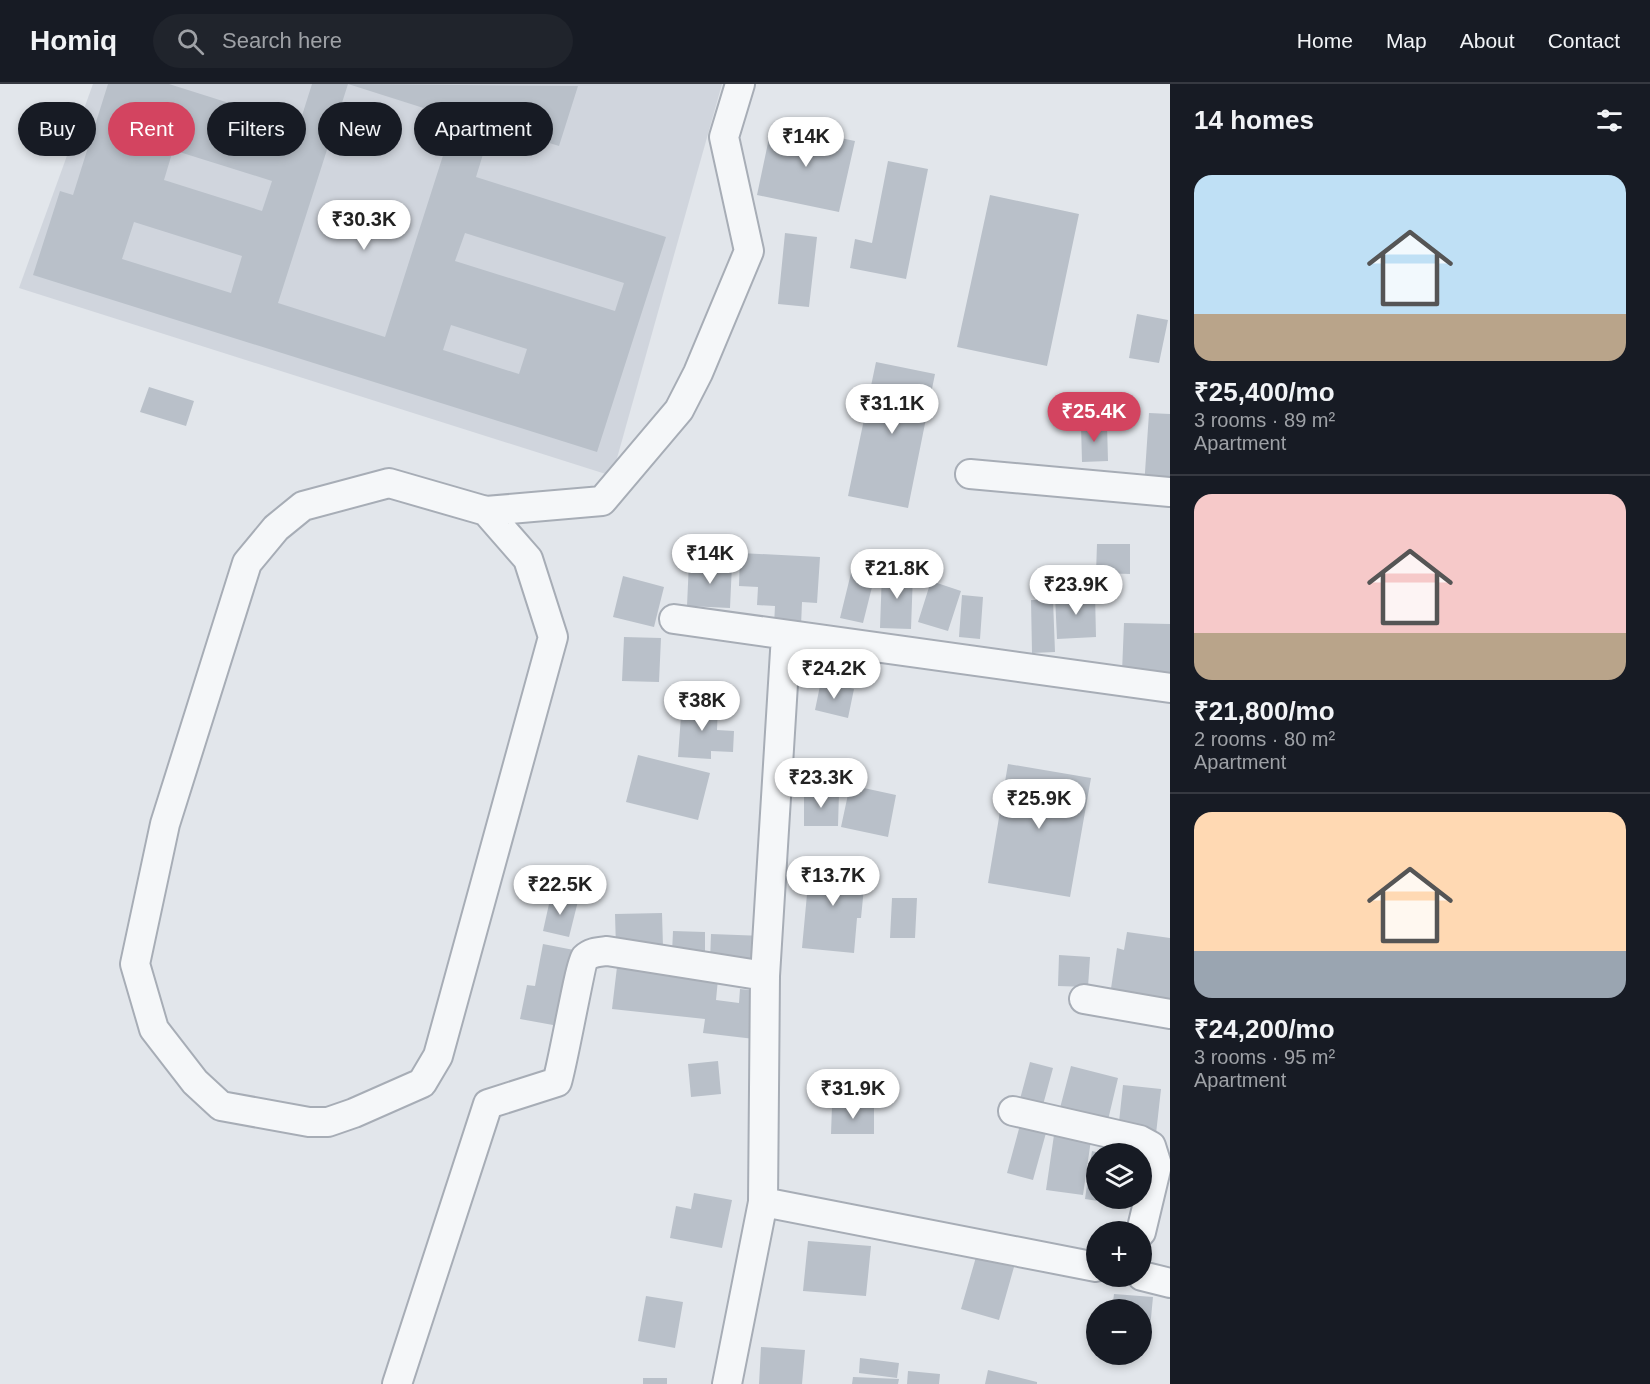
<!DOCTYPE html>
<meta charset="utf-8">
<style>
:root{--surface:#171b24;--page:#20242c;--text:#f1f3f6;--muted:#9ea1a6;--line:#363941;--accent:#d34460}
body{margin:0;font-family:Helvetica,sans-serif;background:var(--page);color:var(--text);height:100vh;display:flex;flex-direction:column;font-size:22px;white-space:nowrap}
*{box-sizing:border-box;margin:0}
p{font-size:20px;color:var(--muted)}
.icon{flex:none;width:33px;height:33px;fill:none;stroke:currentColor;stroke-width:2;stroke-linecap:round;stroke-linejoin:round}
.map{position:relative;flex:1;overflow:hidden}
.details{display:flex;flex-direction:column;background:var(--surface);width:480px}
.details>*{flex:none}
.top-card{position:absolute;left:18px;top:18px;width:570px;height:54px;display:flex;gap:12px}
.buttons{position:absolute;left:1086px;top:1059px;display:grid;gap:12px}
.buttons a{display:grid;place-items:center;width:66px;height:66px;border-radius:50%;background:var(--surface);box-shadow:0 3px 9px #0003;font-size:30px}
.price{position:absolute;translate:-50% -51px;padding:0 14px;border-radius:21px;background:#fff;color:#222;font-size:20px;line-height:39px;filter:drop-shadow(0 2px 3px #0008)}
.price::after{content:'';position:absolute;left:50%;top:36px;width:18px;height:14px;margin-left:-9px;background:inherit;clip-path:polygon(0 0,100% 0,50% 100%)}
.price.on{background:var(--accent);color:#fff}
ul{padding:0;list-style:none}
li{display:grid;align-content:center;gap:12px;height:318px;padding:0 24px}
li+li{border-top:2px solid var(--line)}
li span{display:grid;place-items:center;height:186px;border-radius:18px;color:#555}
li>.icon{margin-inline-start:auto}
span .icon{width:108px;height:108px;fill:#fffc;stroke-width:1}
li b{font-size:26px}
h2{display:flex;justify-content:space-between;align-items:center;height:72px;padding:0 24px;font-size:26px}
.chip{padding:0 21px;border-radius:27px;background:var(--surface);box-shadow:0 3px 9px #0003;font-size:21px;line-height:54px}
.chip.on{background:var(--accent);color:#fff}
header{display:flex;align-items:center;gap:36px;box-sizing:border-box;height:84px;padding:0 30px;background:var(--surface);border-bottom:2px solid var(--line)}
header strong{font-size:28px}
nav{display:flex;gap:33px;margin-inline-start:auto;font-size:21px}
.search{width:420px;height:54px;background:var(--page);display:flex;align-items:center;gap:15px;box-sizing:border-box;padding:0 21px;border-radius:33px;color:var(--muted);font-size:22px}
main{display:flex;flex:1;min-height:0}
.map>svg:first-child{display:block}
.built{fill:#d0d5dd}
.building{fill:#b9c0c9;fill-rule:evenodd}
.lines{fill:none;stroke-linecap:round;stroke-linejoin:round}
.minor-casing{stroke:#a7adb6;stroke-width:32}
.minor{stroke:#f5f7f9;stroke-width:28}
</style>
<header>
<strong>Homiq</strong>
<div class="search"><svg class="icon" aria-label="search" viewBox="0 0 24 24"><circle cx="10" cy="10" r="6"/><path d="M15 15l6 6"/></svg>Search here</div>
<nav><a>Home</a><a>Map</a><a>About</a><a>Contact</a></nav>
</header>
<main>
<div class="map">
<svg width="1170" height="1300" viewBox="0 0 1170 1300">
<rect width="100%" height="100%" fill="#e2e6eb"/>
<path class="built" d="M93 0H722L612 392 19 204Z"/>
<path class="building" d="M108 0H169L299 41 312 0H348L278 219 385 253 455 34 348 0 578 2 559 62 492 41 476 93 666 153 597 368 33 191 60 107 73 111ZM173 66 272 97 262 127 164 96ZM134 138 242 172 231 209 122 175ZM465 149 624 199 615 227 455 177ZM451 241 527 265 519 290 443 266Z
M772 40 855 57 839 128 757 111Z
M888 77 928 85 906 195 850 184 855 155 872 159Z
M990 111 1079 130 1047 282 957 263Z
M785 149 817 153 809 223 778 220Z
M1137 230 1168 236 1159 279 1129 274Z
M876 278 935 290 908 424 848 412Z
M149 303 194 317 186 342 140 328Z
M1149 329 1170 330V404L1144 403Z
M1107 340 1108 377 1082 378 1081 341Z
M1097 460H1130V490L1096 489Z
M740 469 820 473 817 519 802 518 801 542 774 541 775 522 757 521 758 503 739 502Z
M689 478 732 480 730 524 687 522Z
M853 481 876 487 863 539 840 534Z
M882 488 913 489 911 545 880 544Z
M623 492 664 503 654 543 613 533Z
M931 497 961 507 948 547 918 538Z
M1095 510 1096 553 1057 555 1055 511Z
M962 511 983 513 980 555 959 553Z
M1031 516H1053L1055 568 1032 569Z
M1124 539 1170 540V589L1122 588Z
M624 553 661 554 659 598 622 597Z
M821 597 854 605 848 634 815 626Z
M682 618 718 621 717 646 734 647 733 668 711 667V675L678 673Z
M638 671 710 689 698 736 626 718Z
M1008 680 1091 694 1070 813 988 799Z
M850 701 896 711 888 753 841 743Z
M804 708 839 709 838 742H804Z
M810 778 866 783 861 834H857L854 869 802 864Z
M551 811 578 817 569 853 543 847Z
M892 814H917L915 854H890Z
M662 829 663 863 616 864 615 830Z
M673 847 705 848V870L672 869Z
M1127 848 1170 854V927L1109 918 1117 864 1124 866Z
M711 850 765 852 764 880 710 878Z
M543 860 579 867 564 943 520 935 527 901 535 902Z
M1059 871 1090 873 1088 903 1058 902Z
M617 883 718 895 716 916 739 919 740 905 769 908 763 956 703 949 705 935 612 925Z
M718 977 721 1010 691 1013 688 980Z
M1030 978 1053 984 1043 1021 1020 1015Z
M1071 982 1118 994 1108 1036 1060 1024Z
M1123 1001 1161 1005 1156 1050 1118 1047Z
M832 1022H874V1050H831Z
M1020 1041 1046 1049 1033 1096 1007 1089Z
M1054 1051 1091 1056 1083 1111 1046 1106Z
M1092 1067 1096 1068V1114H1142V1074L1150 1075 1143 1124 1085 1115Z
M694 1109 732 1116 722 1164 670 1154 676 1122 691 1125Z
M808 1157 871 1162 866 1212 803 1207Z
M976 1173 1014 1183 999 1236 961 1225Z
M1114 1210 1153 1213 1148 1265H1142V1226H1112Z
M646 1212 683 1218 675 1264 638 1257Z
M761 1263 805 1266 802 1300H759Z
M860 1274 899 1279 897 1294 859 1289Z
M988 1286 1037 1298V1300H985Z
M908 1287 940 1290 939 1300H907Z
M853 1293 899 1295 898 1300H852Z
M643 1294H667V1300H643Z"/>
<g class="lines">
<g class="minor-casing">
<path id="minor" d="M970 390 1170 408
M486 427 528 475 553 553 438 972 422 999 354 1029 328 1038H309L221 1022 195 998 154 945 135 880 165 740 247 479 276 444 303 422 389 399 486 427 602 417 679 326 698 289 749 167 724 53 740 0
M674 535 1170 604
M1084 915 1170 930
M1013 1027 1140 1056 1151 1062 1157 1081 1141 1148
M763 1118 1096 1183
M1142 1192 1170 1199
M397 1300 488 1020 557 998C563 979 580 880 585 874 591 868 599 868 607 867L765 892
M727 1300 763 1118 765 892 786 551"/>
</g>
<use href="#minor" class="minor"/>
</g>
</svg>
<div class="buttons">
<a><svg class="icon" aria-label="layers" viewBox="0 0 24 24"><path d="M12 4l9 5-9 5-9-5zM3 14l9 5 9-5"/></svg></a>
<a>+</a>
<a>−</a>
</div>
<b class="price" style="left:806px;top:84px">₹14K</b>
<b class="price" style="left:364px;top:167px">₹30.3K</b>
<b class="price" style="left:892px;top:351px">₹31.1K</b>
<b class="price on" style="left:1094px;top:359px">₹25.4K</b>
<b class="price" style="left:710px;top:501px">₹14K</b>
<b class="price" style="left:897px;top:516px">₹21.8K</b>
<b class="price" style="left:1076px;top:532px">₹23.9K</b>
<b class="price" style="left:834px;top:616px">₹24.2K</b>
<b class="price" style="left:702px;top:648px">₹38K</b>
<b class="price" style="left:821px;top:725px">₹23.3K</b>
<b class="price" style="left:1039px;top:746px">₹25.9K</b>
<b class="price" style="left:833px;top:823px">₹13.7K</b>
<b class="price" style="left:560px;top:832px">₹22.5K</b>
<b class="price" style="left:853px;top:1036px">₹31.9K</b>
<div class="top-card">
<a class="chip">Buy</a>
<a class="chip on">Rent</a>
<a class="chip">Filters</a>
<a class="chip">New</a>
<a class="chip">Apartment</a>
</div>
</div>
<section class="details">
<h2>14 homes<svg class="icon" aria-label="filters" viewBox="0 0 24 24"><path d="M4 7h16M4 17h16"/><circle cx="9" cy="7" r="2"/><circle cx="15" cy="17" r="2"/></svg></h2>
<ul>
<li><span style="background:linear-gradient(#bfe0f5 75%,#b9a48a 0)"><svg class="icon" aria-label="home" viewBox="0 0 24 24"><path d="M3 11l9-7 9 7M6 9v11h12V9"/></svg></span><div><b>₹25,400/mo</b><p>3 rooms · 89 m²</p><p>Apartment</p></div></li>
<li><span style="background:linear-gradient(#f6c9c9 75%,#b9a48a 0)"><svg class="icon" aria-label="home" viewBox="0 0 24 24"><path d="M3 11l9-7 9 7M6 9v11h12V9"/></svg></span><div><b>₹21,800/mo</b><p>2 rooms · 80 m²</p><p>Apartment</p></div></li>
<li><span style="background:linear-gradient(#ffd9b3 75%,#9aa5b1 0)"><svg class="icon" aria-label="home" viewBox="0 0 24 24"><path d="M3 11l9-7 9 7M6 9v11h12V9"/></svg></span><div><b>₹24,200/mo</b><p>3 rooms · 95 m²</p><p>Apartment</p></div></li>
</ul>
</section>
</main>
